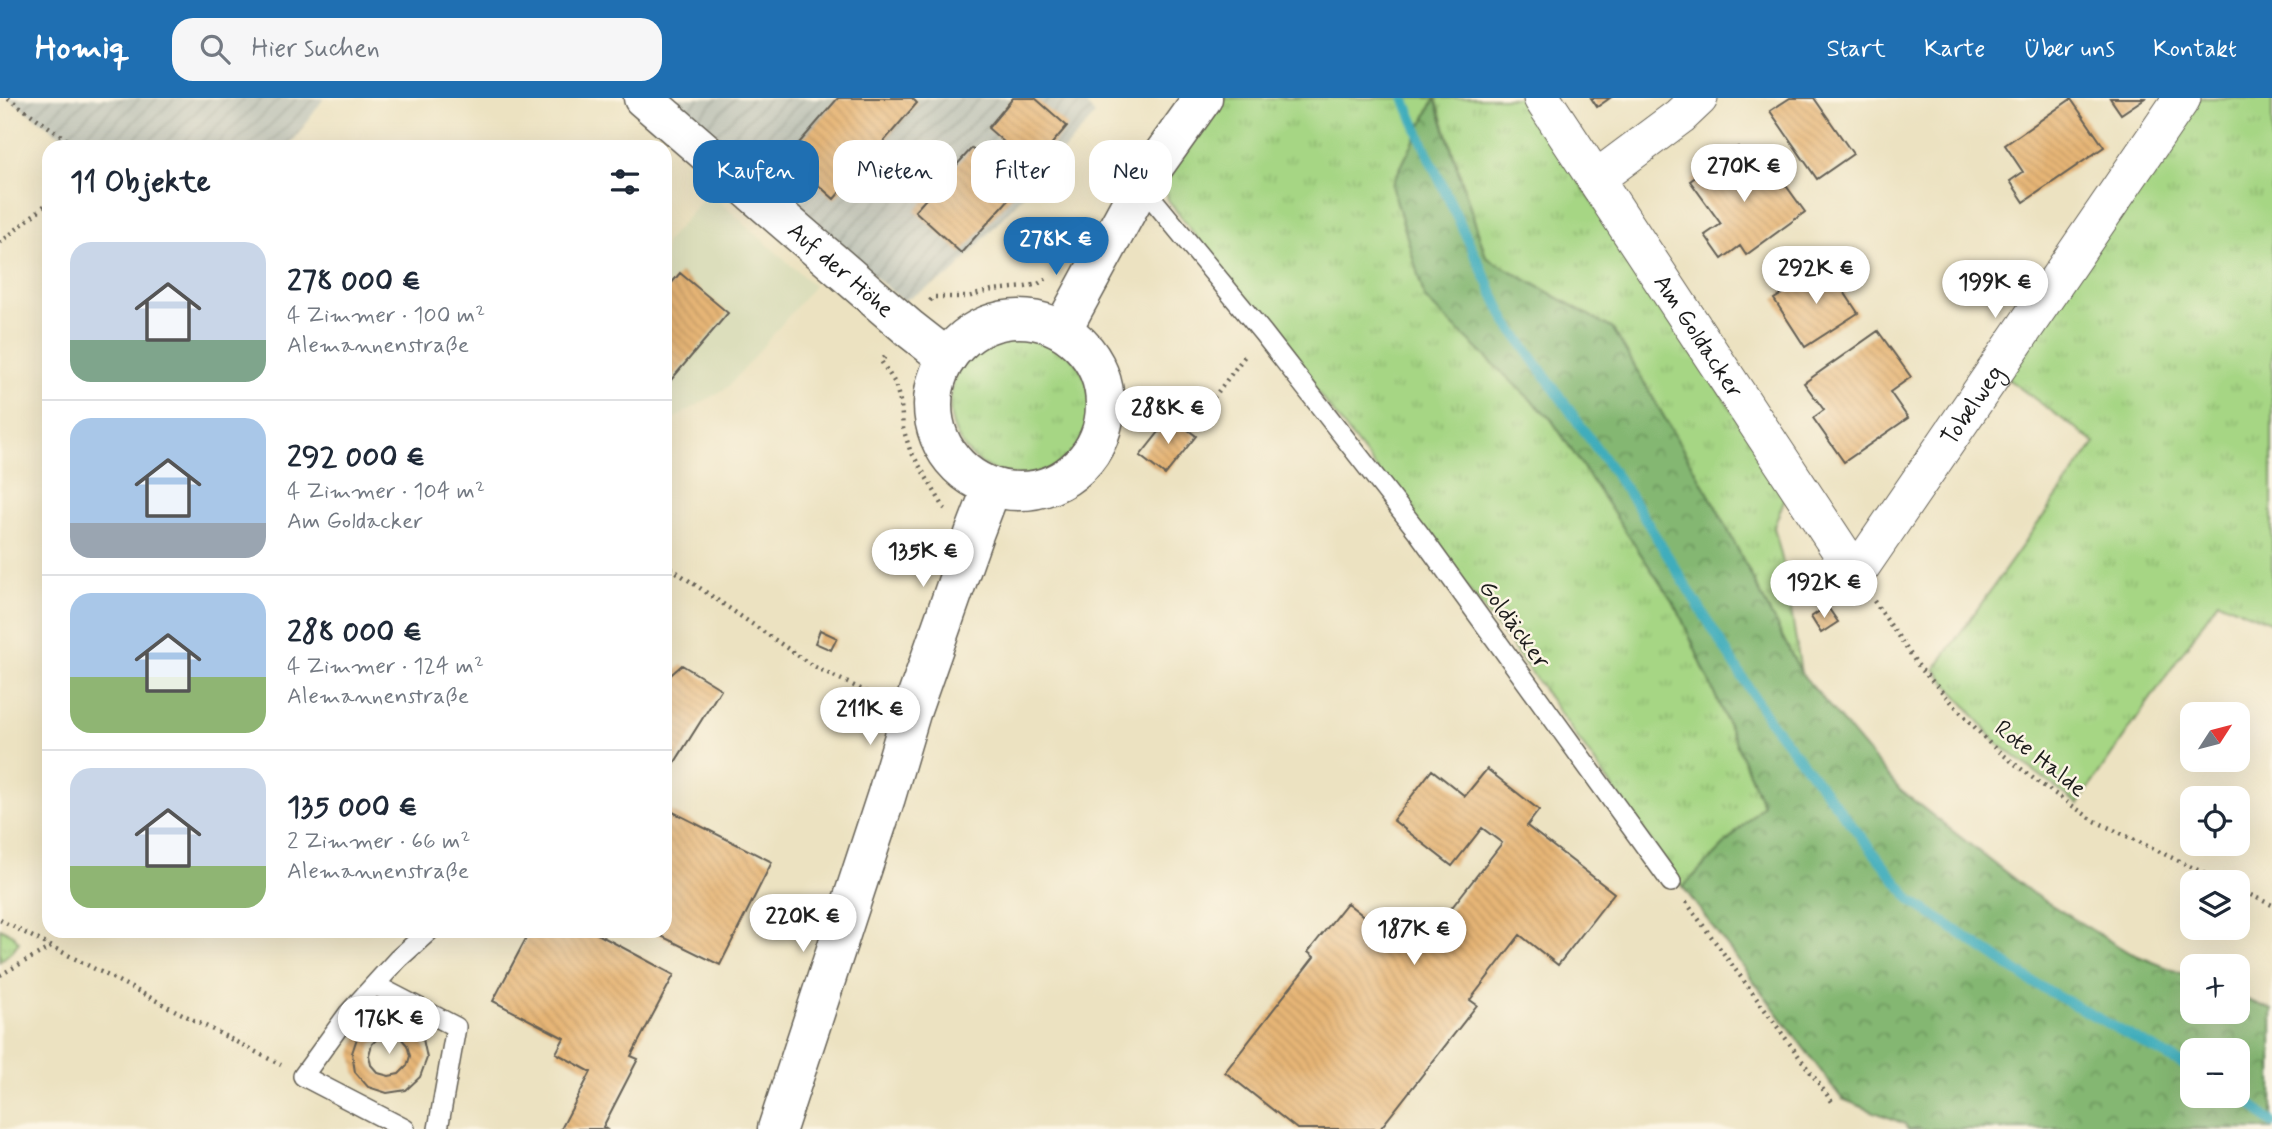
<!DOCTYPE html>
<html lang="de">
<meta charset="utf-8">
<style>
:root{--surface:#fff;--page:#f6f6f7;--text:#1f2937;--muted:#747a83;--line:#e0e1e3;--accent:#1f6fb2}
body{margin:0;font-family:Mynerve,sans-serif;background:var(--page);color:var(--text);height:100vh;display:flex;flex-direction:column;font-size:26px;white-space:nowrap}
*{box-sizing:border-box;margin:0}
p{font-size:23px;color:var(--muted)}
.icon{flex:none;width:38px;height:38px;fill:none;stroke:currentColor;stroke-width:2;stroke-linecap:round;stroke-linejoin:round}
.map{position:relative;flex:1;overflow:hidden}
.details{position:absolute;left:42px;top:42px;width:630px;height:798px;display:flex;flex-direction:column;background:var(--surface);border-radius:21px;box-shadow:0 7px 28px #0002}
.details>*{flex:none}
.guide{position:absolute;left:693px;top:42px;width:665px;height:63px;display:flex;gap:14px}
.needle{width:46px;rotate:54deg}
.tools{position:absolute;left:2180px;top:604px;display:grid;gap:14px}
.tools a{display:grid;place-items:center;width:70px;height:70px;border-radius:14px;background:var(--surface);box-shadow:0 7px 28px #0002;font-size:35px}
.price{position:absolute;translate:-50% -60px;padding:0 16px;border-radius:24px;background:#fff;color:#222;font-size:23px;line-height:46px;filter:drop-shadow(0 2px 4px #0008)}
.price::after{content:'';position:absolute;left:50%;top:42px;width:21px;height:16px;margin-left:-10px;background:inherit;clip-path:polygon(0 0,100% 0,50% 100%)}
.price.selected{background:var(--accent);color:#fff}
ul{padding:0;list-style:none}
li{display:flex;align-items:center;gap:21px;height:175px;padding:0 28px}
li+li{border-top:2px solid var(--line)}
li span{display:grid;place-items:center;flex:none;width:196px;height:140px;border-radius:21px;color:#555}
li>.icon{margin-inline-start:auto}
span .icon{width:84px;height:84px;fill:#fffc;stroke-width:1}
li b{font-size:30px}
h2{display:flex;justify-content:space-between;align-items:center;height:84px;padding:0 28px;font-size:30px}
.tag{padding:0 24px;border-radius:21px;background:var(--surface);box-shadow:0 7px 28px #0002;font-size:24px;line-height:63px}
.tag.selected{background:var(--accent);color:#fff}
header{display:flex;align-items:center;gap:42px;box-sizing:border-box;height:98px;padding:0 35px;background:var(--accent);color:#fff}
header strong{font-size:33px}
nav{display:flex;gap:38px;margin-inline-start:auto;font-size:24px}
.search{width:490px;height:63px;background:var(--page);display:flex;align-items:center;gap:18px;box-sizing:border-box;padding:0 24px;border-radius:21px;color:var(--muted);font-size:26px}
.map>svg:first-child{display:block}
.built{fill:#dcdebc}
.industrial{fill:url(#industrial-furrows)}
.grass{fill:url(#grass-tufts);stroke:#617950;stroke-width:2}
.forest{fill:url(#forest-crowns);stroke:#506a47;stroke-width:2;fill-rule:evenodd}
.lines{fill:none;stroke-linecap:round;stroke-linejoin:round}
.stream{stroke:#3fadbc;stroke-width:10}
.building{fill:url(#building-back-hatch);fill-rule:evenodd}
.service-casing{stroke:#656156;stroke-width:22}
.minor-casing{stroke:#656156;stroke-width:39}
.tertiary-casing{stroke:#656156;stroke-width:41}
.path{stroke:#656156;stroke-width:4.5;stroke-dasharray:2 5;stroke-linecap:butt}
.service{stroke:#fff;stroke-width:19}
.minor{stroke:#fff;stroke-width:37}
.tertiary{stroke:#fff;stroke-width:38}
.labels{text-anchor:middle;stroke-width:5;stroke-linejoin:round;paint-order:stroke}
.street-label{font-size:24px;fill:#1c1c1c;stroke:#fcf5e5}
</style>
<header>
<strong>Homiq</strong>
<div class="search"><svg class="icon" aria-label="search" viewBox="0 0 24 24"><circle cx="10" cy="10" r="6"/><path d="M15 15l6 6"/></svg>Hier suchen</div>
<nav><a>Start</a><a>Karte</a><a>Über uns</a><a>Kontakt</a></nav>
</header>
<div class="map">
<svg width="2272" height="1031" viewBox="0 0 2272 1031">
<defs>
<pattern id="industrial-furrows" width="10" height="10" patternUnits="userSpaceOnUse" patternTransform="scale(1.75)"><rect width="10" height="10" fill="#c2c6b9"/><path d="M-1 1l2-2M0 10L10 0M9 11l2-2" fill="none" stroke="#a6aa9e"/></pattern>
<pattern id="grass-tufts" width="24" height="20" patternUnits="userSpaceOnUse" patternTransform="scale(1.75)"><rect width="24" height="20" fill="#a6d684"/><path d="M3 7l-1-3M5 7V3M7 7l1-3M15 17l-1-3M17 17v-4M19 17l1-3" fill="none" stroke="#8eb771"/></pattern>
<pattern id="forest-crowns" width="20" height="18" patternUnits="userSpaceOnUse" patternTransform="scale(1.75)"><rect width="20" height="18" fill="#84b772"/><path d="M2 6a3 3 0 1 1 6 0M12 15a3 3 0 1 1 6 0" fill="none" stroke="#6b945d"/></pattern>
<pattern id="building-back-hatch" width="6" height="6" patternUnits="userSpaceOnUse" patternTransform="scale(1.75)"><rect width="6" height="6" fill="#e6b576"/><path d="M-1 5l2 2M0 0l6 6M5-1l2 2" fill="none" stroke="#c59b66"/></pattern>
</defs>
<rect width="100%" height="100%" fill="#fcf5e5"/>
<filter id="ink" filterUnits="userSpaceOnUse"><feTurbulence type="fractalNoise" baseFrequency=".0143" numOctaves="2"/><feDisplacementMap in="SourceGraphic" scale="14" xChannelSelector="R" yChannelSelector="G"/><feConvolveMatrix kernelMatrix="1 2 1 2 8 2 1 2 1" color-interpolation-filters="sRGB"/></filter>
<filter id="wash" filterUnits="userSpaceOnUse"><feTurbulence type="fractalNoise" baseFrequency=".00686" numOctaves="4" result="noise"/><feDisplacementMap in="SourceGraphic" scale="28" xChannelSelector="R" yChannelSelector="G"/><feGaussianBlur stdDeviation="1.57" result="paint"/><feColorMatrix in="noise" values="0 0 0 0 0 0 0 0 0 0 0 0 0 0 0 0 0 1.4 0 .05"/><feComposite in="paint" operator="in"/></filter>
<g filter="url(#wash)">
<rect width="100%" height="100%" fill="#ece2c1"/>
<path class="built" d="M709 94 814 188 728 289 665 326V145Z"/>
<path class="industrial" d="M8 0H324L289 49H77Z
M668 0H1081L1095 17 951 177 903 203Z"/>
<path class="grass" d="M1220 0H1435L1392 87 1425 200 1551 321 1678 512 1763 707 1683 789 1526 567 1376 370 1168 102 1163 74Z
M1436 0H1523L1787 394 1774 429 1785 473 1801 575 1715 407 1613 231 1486 159Z
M2199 0H2272V525L2218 503 2078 706 1997 645 1935 571 2095 345 2005 279Z
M950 307a70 70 0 1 1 140 0a70 70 0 1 1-140 0Z
M0 830 13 837 19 844 12 853 0 863Z"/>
<path class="forest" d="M1435 0 1486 159 1613 231 1715 407 1801 575 1900 692 2032 795 2128 854 2193 880V914H2238V898L2272 912V1031H1908L1905 1026 1842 1001 1683 789 1763 707 1678 512 1551 321 1425 201 1392 87ZM2193 952H2238V998H2193Z"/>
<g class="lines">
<path class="stream" d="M1404 0 1428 57 1506 223 1634 403 1768 621 1912 803 2034 885 2193 972
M2238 998 2252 1006 2272 1025"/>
</g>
<g id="blocks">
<path class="building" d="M838 0H912L917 5 834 101 787 59Z
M1013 0H1035L1067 28 1032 69 988 30Z
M1591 0H1610L1597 9Z
M1790 0H1814L1853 56 1817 81 1770 13Z
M2110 0H2145L2121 16Z
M2071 1 2104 49 2024 104 2010 83 2023 74 2005 47Z
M1738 49 1766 87 1779 78 1805 114 1746 157 1740 148 1722 161 1705 137 1721 126 1690 83Z
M972 50 1018 91 961 155 915 113Z
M1827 168 1858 215 1805 249 1774 201Z
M680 175 728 215 665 289V193Z
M1878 233 1911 279 1890 294 1908 320 1844 364 1813 320 1824 312 1804 285Z
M1171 319 1196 338 1165 377 1140 358Z
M1827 508 1838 524 1821 535 1811 519Z
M820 532 837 540 831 552 815 545Z
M682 567 721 591 665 680V582Z
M1487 671 1539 712 1527 728 1614 795 1558 867 1520 837 1470 902 1477 907 1380 1031H1297L1225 974 1314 859 1308 854 1347 805 1414 858 1502 745 1482 730 1452 768 1393 722 1432 672 1465 698Z
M665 710 772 764 720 867 651 833H665Z
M530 833H592L674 877 631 958 638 961 603 1029 606 1031H561L591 974 556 955 564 940 493 903Z
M392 920 410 926 423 941 427 960 420 979 406 992 387 995 368 989 355 974 352 955 358 937 373 924ZM390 936 400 939 407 947 410 958 407 968 399 976 389 978 378 975 371 967 369 957 372 946 379 939Z"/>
</g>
</g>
<g filter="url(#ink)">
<use href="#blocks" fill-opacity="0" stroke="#656156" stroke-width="2"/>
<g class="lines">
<g class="service-casing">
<path id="service" d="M1141 87 1263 235 1418 434 1671 784
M375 887 456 929 438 1031
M405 1031 303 978 348 916 398 861 429 833"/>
</g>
<g class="minor-casing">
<g id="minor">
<path id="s1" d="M1542 0 1856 476 2182 0"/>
<path d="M1597 80 1680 18 1699 0"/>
</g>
</g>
<g class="tertiary-casing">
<g id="tertiary">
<path id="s2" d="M643 0 910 231 947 260"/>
<circle cx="1019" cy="307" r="86"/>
<path d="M1062 232 1141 87 1203 0"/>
<path d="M777 1031 886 699 911 615 974 436 992 389"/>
</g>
</g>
<path class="path" d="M8 0 77 49
M0 145 49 104
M930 203 933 199H968L992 192 1025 189 1038 186 1049 179
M885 259 881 263 895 285 901 307 903 330 910 352 945 411
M1197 322 1247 255
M665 466 813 568 877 599
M1874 503 1920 570 1992 648 2038 684 2093 722 2223 784
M2238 791 2272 807
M1686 804 1833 1005
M0 822 281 967
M0 877 51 849"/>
<use href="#service" class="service"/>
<use href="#minor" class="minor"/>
<use href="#tertiary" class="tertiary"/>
</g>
</g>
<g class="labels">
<g class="street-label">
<text dy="8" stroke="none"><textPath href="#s2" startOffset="262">Auf der Höhe</textPath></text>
<text dy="8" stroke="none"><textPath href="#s1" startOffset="285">Am Goldacker</textPath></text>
<text dy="8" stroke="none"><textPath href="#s1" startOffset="775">Tobelweg</textPath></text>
<text transform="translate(1515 526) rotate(54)" y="8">Goldäcker</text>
<text transform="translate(2041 660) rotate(38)" y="8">Rote Halde</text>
</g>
</g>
</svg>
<div class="tools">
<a><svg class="needle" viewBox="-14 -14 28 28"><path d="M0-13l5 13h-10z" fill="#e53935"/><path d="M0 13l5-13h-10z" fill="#747a83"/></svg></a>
<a><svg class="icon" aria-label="locate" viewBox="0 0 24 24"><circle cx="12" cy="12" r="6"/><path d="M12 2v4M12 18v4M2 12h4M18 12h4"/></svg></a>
<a><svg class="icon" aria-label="layers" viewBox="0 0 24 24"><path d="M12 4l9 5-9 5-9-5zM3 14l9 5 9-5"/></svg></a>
<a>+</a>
<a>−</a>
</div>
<b class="price" style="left:1744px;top:106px">270K €</b>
<b class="price selected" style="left:1056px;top:179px">278K €</b>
<b class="price" style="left:1816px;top:208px">292K €</b>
<b class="price" style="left:1995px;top:222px">199K €</b>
<b class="price" style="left:1168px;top:348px">288K €</b>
<b class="price" style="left:923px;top:491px">135K €</b>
<b class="price" style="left:1824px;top:522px">192K €</b>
<b class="price" style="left:870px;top:649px">211K €</b>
<b class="price" style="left:803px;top:856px">220K €</b>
<b class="price" style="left:1414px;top:869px">187K €</b>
<b class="price" style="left:389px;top:958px">176K €</b>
<div class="guide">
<a class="tag selected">Kaufen</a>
<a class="tag">Mieten</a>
<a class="tag">Filter</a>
<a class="tag">Neu</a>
</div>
<section class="details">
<h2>11 Objekte<svg class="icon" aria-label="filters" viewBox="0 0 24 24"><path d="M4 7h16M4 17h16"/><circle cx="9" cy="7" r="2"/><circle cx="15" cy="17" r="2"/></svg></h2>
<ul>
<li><span style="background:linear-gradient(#c9d6e8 70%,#7fa58c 0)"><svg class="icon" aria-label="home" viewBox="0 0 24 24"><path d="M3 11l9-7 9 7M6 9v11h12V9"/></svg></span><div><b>278 000 €</b><p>4 Zimmer · 100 m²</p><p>Alemannenstraße</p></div></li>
<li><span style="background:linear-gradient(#a9c7e8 75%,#9aa5b1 0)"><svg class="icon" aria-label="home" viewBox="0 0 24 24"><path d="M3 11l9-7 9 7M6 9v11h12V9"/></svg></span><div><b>292 000 €</b><p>4 Zimmer · 104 m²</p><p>Am Goldacker</p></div></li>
<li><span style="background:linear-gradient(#a9c7e8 60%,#8fb573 0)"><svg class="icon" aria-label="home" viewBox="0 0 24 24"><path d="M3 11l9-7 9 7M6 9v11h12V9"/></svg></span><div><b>288 000 €</b><p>4 Zimmer · 124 m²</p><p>Alemannenstraße</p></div></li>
<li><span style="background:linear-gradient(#c9d6e8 70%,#8fb573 0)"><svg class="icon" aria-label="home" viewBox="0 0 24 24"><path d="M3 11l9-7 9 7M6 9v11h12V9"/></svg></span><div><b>135 000 €</b><p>2 Zimmer · 66 m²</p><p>Alemannenstraße</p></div></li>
</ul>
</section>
</div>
